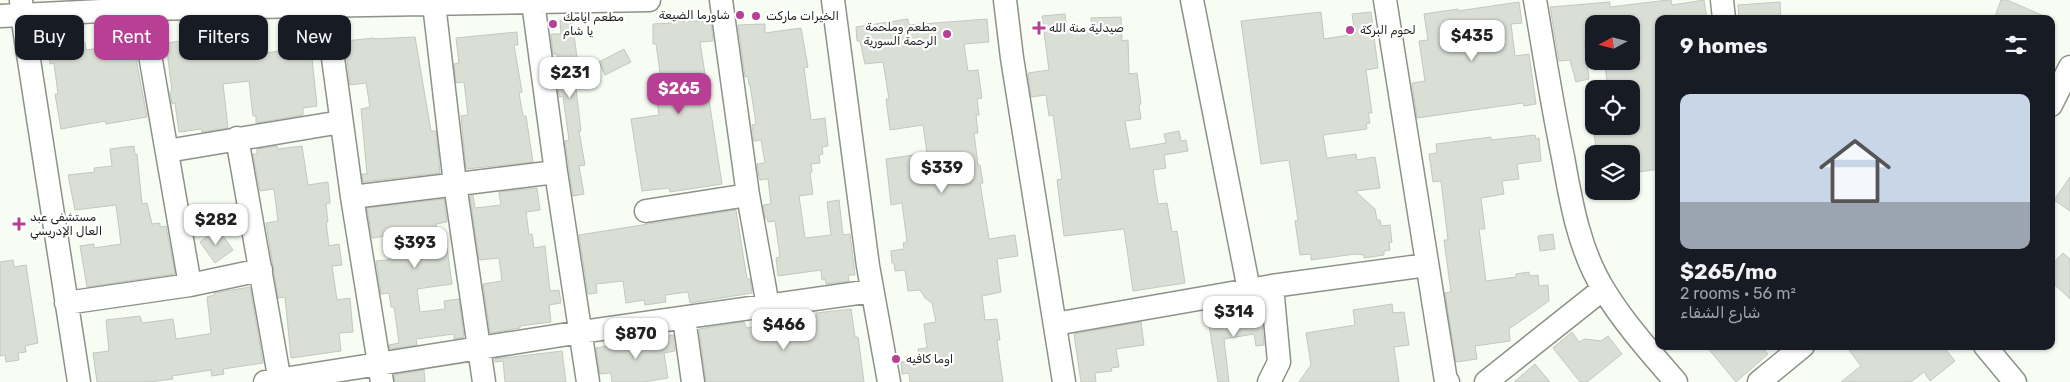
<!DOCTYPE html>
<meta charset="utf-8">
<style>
:root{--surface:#171b24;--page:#20242c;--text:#f1f3f6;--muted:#9ea1a6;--accent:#b84094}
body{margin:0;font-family:Rubik,Vazirmatn,sans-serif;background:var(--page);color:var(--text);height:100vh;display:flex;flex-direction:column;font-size:19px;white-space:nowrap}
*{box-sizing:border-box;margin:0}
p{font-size:16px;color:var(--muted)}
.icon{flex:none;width:28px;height:28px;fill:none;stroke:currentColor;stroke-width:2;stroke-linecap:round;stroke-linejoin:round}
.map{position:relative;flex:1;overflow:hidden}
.details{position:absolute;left:1655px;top:15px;width:400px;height:335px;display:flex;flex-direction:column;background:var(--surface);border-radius:10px;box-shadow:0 1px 4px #0004}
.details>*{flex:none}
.banner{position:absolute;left:15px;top:15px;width:475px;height:45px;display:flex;gap:10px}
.needle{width:32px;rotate:263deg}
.buttons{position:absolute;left:1585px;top:15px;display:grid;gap:10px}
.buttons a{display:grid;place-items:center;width:55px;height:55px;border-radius:10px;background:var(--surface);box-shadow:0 1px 4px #0004;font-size:25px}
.price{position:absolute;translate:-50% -42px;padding:0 11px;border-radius:10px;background:#fff;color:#222;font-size:16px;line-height:32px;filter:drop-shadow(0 1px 2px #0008)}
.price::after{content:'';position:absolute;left:50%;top:30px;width:15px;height:11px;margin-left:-8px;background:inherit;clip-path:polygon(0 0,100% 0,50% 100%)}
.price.current{background:var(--accent);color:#fff}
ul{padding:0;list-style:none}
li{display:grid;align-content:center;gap:10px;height:265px;padding:0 25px}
li span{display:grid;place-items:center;height:155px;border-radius:10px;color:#555}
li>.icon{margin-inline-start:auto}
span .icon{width:90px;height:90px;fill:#fffc;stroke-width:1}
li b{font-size:21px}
h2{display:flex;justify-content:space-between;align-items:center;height:60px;padding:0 25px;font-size:21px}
.tag{padding:0 18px;border-radius:10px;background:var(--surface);box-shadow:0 1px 4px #0004;font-size:18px;line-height:45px}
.tag.current{background:var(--accent);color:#fff}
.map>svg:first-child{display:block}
.building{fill:#dadfd6;stroke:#c3c9bf}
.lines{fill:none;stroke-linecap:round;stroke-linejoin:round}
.minor-casing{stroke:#8d9289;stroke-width:25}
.minor{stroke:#fff;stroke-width:22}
.poi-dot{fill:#b84094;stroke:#fff;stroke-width:2}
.labels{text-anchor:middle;stroke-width:4.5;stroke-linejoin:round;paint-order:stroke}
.poi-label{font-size:12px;fill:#1e201c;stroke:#fff;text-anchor:start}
</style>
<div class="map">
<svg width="2070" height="382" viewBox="0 0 2070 382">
<rect width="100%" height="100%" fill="#f7fdf3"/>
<path class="building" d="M1668 0H1671L1672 5 1704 0 1707 19H1659V169L1631 173V154H1597L1593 128 1631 126V89H1608L1605 66 1636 62 1631 24H1594V39L1584 40 1589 79 1576 82 1570 60 1559 61 1550 7 1610 2V7Z
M2001 0H2007L2051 19H1994Z
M1519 2 1522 23 1511 24 1515 56 1529 54 1536 104 1524 106 1523 103 1417 118 1412 83 1425 81 1419 41 1428 40 1424 14 1458 9V11Z
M1780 2 1781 19H1739L1738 5Z
M1321 12 1324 39 1355 34 1352 14 1371 12 1378 68 1366 70 1372 113H1368L1370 123 1366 124 1367 129 1323 135 1327 158 1356 154 1357 160 1375 157 1380 188 1355 191 1375 209 1377 220H1380L1381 226 1390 225 1392 242 1389 243 1390 250 1384 251V255L1364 258V255L1355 254 1311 260V254L1300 255 1295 221 1298 220 1289 160 1261 164 1241 21Z
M1065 14 1067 31 1092 28 1091 18 1121 17 1122 41 1128 40 1129 74 1137 73 1141 104 1139 105 1141 119 1125 121 1130 149 1166 143 1164 134 1179 131 1181 141 1186 140 1188 151 1164 155 1166 168 1153 170 1158 204 1167 203 1172 232 1177 231 1185 283 1133 291 1124 229 1064 236 1057 180 1062 179 1053 115 1049 116 1046 95 1031 97 1028 73 1049 70 1042 16Z
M908 19 909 25 987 19 989 42 964 44 968 71 978 70 982 98 977 99 979 115H976L978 133H974L978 165H980L983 183H980L989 239 1015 235 1018 256 997 259 1001 292 982 296 985 320 997 319 1000 340H997L1003 382H910L909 373 902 374 901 362 920 360 918 349 927 348 924 324 936 322 932 303 925 298 920 290 908 291 905 270 895 271 894 263H892L891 251 904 249 903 243 907 242 902 203 891 205 886 159 927 153 923 125 890 130 886 99H889L883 62 865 64 860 41H857L856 27Z
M572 20 581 87 576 89 581 131H579L585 165 579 166 584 194 573 196 565 141 569 140 563 96 559 97 557 79H559L557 54H553L551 34H561L560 21Z
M673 21H711L713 41 700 42 722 184 670 192 669 188 642 191 631 119 659 115 654 80 661 79 656 44H653V24L673 23Z
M765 24V33L801 28 808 67 804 68 811 120 825 118 828 146 822 147 823 154 819 155 820 163 811 164 812 172 810 173 813 194 799 196 805 238 831 235 827 202 839 200 843 235 850 234 855 275H848L849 281 826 284 825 279 822 280 821 270 778 276 776 258 780 257 775 221 768 222 767 218H765L763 205 771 204 768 179 760 180 759 177 757 164 765 163 761 140 754 141 752 125 756 124 750 85H749L748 76 745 77 738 25Z
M517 32 518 45H514L522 92 519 93 523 116H526L533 162 466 169 461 116 468 115 464 82 456 83 454 64 459 63 456 38Z
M415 37 431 131H436L440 173 363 182 362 174H367L361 109 370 107 366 83 350 85 345 41 374 38V39Z
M310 39 317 106 303 108V115L256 123V116H253L249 81 223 84 228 128 202 132 201 129 179 132 175 103 172 104 170 92 172 91 166 43 190 40 191 46 226 41 227 49 254 46 256 54 280 51 279 42Z
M85 42 86 50 133 43 147 117 106 124 105 121 61 129 55 94H58L54 63 50 64 48 47Z
M624 49 631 62 605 75 599 62Z
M1535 135 1536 139 1539 138 1541 161 1517 164 1519 179 1502 181 1504 194 1481 198 1485 229H1479L1486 281 1516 277V274L1529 272 1530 276 1538 275 1539 286 1548 285 1549 301 1509 329 1510 341 1475 346 1477 359 1456 362 1445 293 1451 292 1444 240H1448L1441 181 1433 182 1429 154 1437 153 1436 144 1491 137V140Z
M134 146 135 155 137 154 142 204 147 203 152 224 160 223V227L166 226 175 274 87 287 80 246 94 244V248L121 244 116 205 75 210 68 175 95 172 94 168 112 166 110 149Z
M277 146 278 149 302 146 308 185 328 182 330 203 326 204 328 222H326L329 246 339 244 342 265 332 266 337 300 350 298 353 332 339 333 341 351 291 358 285 297 278 298 266 223 278 221 274 189 260 191 253 154H257V149Z
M2070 177V211L2054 200Z
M537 188 540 210 526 212 529 235 532 234 534 248 545 246 550 291 559 290 561 303 549 305 551 322 520 326V328L490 333 483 284 502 281 499 258 479 260 470 196 473 195 475 208 501 205 499 192Z
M444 199 447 222 436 224 439 249 447 248 452 284 417 289 420 312 445 309 444 301 459 299 464 337 454 339V334L416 339 417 345 390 349 389 345 399 343 394 307H391L389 293 381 294 376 261 389 260 386 236 372 238 367 208Z
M736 210 747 279H750L752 293 690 303 688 292 665 295 666 302 645 305 644 300 626 303 623 281 596 284 597 293 588 294 579 235Z
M218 229 233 250 215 263 200 242Z
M1553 234 1555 249 1540 251 1538 236Z
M2063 253 2070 259V299L2051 281V265Z
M13 260 14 267 26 265 38 343 25 346 26 352 18 353 19 360 6 362 5 355 0 356V262Z
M250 287 263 363 223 369 224 374 212 376 211 370 172 376 173 379 149 382H97L93 353 109 351 106 320 140 316 142 323 173 319 176 339 208 334 211 333 207 297 214 295V293Z
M1260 303 1264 345 1256 346 1254 334 1224 339 1229 382H1218L1209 325 1252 319 1250 305Z
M1392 304 1393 313 1404 312 1409 345 1394 347 1399 382H1299L1311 365 1306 333 1355 325 1353 310Z
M851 309 855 337H858L859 344 864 382H706L699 329 744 322 747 328 816 318V313Z
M1141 322 1144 345 1116 349 1119 367 1111 368 1112 371 1095 373 1096 382H1081L1074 334Z
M1572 332 1579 342 1585 339 1601 341 1608 336 1622 354 1587 382H1580L1553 348Z
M673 335 675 351 664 353 668 378 643 382H612L611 373 600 374 596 348Z
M1706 346H1761L1768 354 1736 382Z
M1846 346H1943L1955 361 1930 381 1924 372 1911 382H1841L1861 366Z
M562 351 566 382H505L503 361 495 362V359Z
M1535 364 1550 382H1514Z
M424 370 425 382H395L394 375Z"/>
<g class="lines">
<g class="minor-casing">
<path id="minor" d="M21 0 22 15 79 382
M721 0 748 195 768 306
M833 0 868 266 889 382
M1005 0 1012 58 1064 382
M1192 0 1249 290
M1385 0 1446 381 1448 382
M1535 0C1544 52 1552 105 1563 157 1571 202 1579 250 1604 290 1624 323 1651 353 1676 382
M1722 0 1724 19
M533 2 556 172 588 382
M434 4 455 184 484 382
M326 7 352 197 382 382
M142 9 190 285
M0 16 142 9 649 0
M2051 105 2070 67
M237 138 280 382
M167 151 341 122
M352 197 556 172
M646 211 748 195
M66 303 190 285 261 270
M684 318 693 382
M1055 324 1272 286 1427 265
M1985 346 2015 382
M265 382 581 332 872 291
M1269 382 1279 362 1272 286
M1486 382 1603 289
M1759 382 1803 346"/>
</g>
<use href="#minor" class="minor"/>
</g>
<g class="poi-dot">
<circle cx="740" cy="15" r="5"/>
<circle cx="756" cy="16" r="5"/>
<circle cx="553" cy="24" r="5"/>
<path d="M1036.5 20.5h5v5h5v5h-5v5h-5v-5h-5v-5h5z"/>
<circle cx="1350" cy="30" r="5"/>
<circle cx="947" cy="34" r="5"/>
<path d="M16.5 216.5h5v5h5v5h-5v5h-5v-5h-5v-5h5z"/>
<circle cx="896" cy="359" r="5"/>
</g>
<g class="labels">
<g class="poi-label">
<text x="730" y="19" text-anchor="end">شاورما الضيعة</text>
<text x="766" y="20">الخيرات ماركت</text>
<text x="563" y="21">مطعم ايامك<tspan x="563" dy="14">يا شام</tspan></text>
<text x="937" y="31" text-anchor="end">مطعم وملحمة<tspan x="937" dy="14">الرحمة السورية</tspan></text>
<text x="1049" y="32">صيدلية منة الله</text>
<text x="1360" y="34">لحوم البركة</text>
<text x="30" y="221">مستشفى عبد<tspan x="30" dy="14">العال الإدريسي</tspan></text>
<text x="906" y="363">اوما كافيه</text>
</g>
</g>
</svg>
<div class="buttons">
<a><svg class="needle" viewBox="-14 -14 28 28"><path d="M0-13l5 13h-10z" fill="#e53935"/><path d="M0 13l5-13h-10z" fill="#9ea1a6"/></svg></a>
<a><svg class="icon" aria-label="locate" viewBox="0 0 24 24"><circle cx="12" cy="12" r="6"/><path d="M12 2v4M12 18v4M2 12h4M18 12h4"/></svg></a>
<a><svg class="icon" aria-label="layers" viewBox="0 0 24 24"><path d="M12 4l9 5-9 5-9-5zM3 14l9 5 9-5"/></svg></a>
</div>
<b class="price" style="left:1472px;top:62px">$435</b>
<b class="price" style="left:570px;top:99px">$231</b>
<b class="price current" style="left:679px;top:115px">$265</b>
<b class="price" style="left:942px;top:194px">$339</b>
<b class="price" style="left:216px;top:246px">$282</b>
<b class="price" style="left:415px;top:269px">$393</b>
<b class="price" style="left:1234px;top:338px">$314</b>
<b class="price" style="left:784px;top:351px">$466</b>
<b class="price" style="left:636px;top:360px">$870</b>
<div class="banner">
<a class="tag">Buy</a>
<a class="tag current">Rent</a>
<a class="tag">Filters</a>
<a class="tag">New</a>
</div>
<section class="details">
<h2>9 homes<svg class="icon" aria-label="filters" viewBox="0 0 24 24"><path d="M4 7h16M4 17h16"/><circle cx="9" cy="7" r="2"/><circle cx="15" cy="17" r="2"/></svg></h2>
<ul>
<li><span style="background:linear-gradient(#c9d6e8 70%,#9aa5b1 0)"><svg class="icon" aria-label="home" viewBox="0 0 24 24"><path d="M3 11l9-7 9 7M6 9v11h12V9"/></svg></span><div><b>$265/mo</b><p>2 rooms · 56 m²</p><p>شارع الشفاء</p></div></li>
</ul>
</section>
</div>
